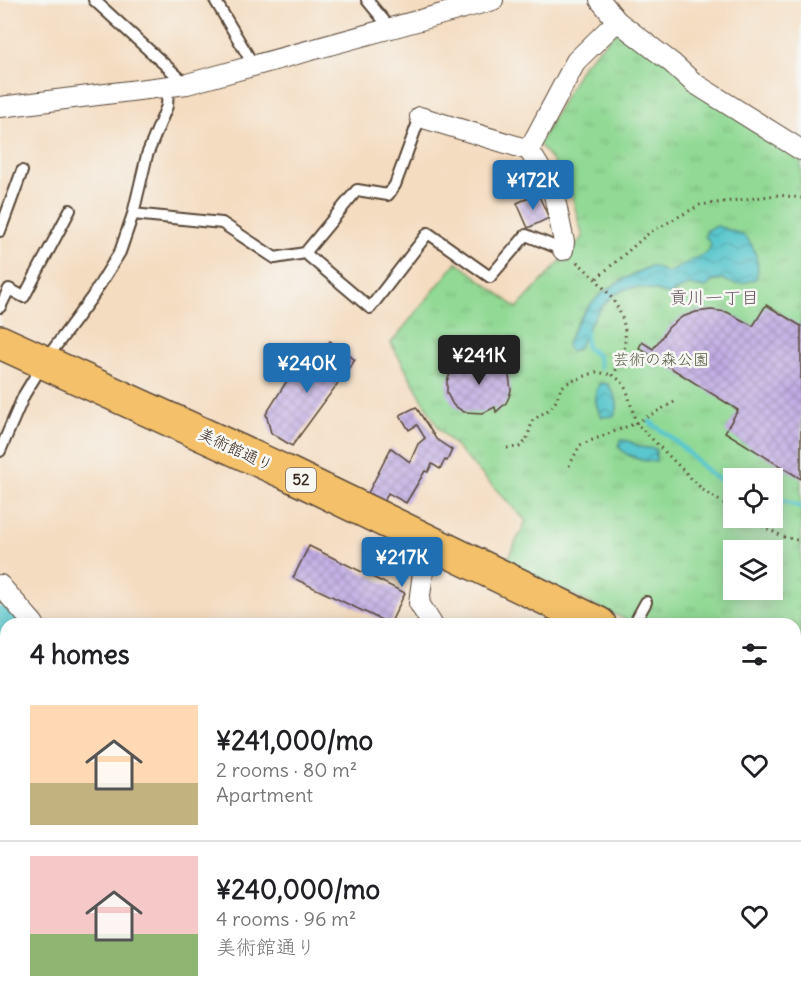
<!DOCTYPE html>
<meta charset="utf-8">
<style>
:root{--surface:#fff;--page:#f6f6f6;--text:#202124;--muted:#757577;--line:#e0e0e0;--accent:#1f6fb2}
body{margin:0;font-family:Delius,"Klee One",sans-serif;background:var(--page);color:var(--text);height:100vh;display:flex;flex-direction:column;font-size:22px;white-space:nowrap}
*{box-sizing:border-box;margin:0}
p{font-size:20px;color:var(--muted)}
.icon{flex:none;width:33px;height:33px;fill:none;stroke:currentColor;stroke-width:2;stroke-linecap:round;stroke-linejoin:round}
.map{position:relative;flex:1;overflow:hidden}
.side{position:absolute;left:0px;top:618px;width:801px;height:386px;display:flex;flex-direction:column;background:var(--surface);border-radius:18px 18px 0 0;box-shadow:0 3px 15px #0003}
.side>*{flex:none}
.buttons{position:absolute;left:723px;top:468px;display:grid;gap:12px}
.buttons a{display:grid;place-items:center;width:60px;height:60px;border-radius:0px;background:var(--surface);box-shadow:0 3px 15px #0003;font-size:30px}
.price{position:absolute;translate:-50% -51px;padding:0 14px;border-radius:6px;background:var(--accent);color:#fff;font-size:20px;line-height:39px;filter:drop-shadow(0 2px 3px #0008)}
.price::after{content:'';position:absolute;left:50%;top:36px;width:18px;height:14px;margin-left:-9px;background:inherit;clip-path:polygon(0 0,100% 0,50% 100%)}
.price.active{background:#222;color:#fff}
ul{padding:0;list-style:none}
li{display:flex;align-items:center;gap:18px;height:150px;padding:0 30px}
li+li{border-top:2px solid var(--line)}
li span{display:grid;place-items:center;flex:none;width:168px;height:120px;border-radius:0px;color:#555}
li>.icon{margin-inline-start:auto}
span .icon{width:72px;height:72px;fill:#fffc;stroke-width:1}
li b{font-size:26px}
h2{display:flex;justify-content:space-between;align-items:center;height:72px;padding:0 30px;font-size:26px}
.map>svg:first-child{display:block}
.built{fill:#d9d7f8}
.park{fill:url(#park-tufts);stroke:#668259;stroke-width:1.5;fill-rule:evenodd}
.water{fill:url(#water-waves);stroke:#4a7876;stroke-width:1.5}
.lines{fill:none;stroke-linecap:round;stroke-linejoin:round}
.stream{stroke:#5ac7ce;stroke-width:5}
.river{stroke:#5ac7ce;stroke-width:32}
.building{fill:url(#building-cross-hatch)}
.lane-casing{stroke:#574536;stroke-width:14}
.street-casing{stroke:#574536;stroke-width:22}
.highway-casing{stroke:#574536;stroke-width:36}
.path{stroke:#574536;stroke-width:3;stroke-dasharray:1.5 4.5;stroke-linecap:butt}
.lane{stroke:#fff;stroke-width:10}
.street{stroke:#fff;stroke-width:20}
.highway{stroke:#f4c16b;stroke-width:33}
.labels{text-anchor:middle;stroke-width:5;stroke-linejoin:round;paint-order:stroke}
.shield{fill:#f6f6f2;stroke:#73675e;stroke-width:1.5}
.shield-label{font-size:15px;font-weight:bold;fill:#3b2a1e}
.park-label{font-size:16px;fill:#50563c;stroke:#f6f6f2}
.street-label{font-size:16px;fill:#3b2a1e;stroke:#f6f6f2}
.neighbourhood-label{font-size:18px;fill:#695663;stroke:#f6f6f2}
</style>
<div class="map">
<svg width="801" height="1003" viewBox="0 0 801 1003">
<defs>
<pattern id="park-tufts" width="24" height="20" patternUnits="userSpaceOnUse" patternTransform="scale(1.5)"><rect width="24" height="20" fill="#91d994"/><path d="M3 7l-1-3M5 7V3M7 7l1-3M15 17l-1-3M17 17v-4M19 17l1-3" fill="none" stroke="#7eba7f"/></pattern>
<pattern id="water-waves" width="16" height="10" patternUnits="userSpaceOnUse" patternTransform="scale(1.5)"><rect width="16" height="10" fill="#5ac7ce"/><path d="M0 5q4-4 8 0t8 0" fill="none" stroke="#4ca2a7"/></pattern>
<pattern id="building-cross-hatch" width="8" height="8" patternUnits="userSpaceOnUse" patternTransform="scale(1.5)"><rect width="8" height="8" fill="#bfa9e3"/><path d="M0 0l8 8M0 8l8-8" fill="none" stroke="#9c8ab7"/></pattern>
</defs>
<rect width="100%" height="100%" fill="#f6f6f2"/>
<filter id="ink" filterUnits="userSpaceOnUse"><feTurbulence type="fractalNoise" baseFrequency=".0167" numOctaves="2"/><feDisplacementMap in="SourceGraphic" scale="12" xChannelSelector="R" yChannelSelector="G"/><feConvolveMatrix kernelMatrix="1 2 1 2 8 2 1 2 1" color-interpolation-filters="sRGB"/></filter>
<filter id="wash" filterUnits="userSpaceOnUse"><feTurbulence type="fractalNoise" baseFrequency=".008" numOctaves="4" result="noise"/><feDisplacementMap in="SourceGraphic" scale="24" xChannelSelector="R" yChannelSelector="G"/><feGaussianBlur stdDeviation="1.35" result="paint"/><feColorMatrix in="noise" values="0 0 0 0 0 0 0 0 0 0 0 0 0 0 0 0 0 1.4 0 .05"/><feComposite in="paint" operator="in"/></filter>
<g filter="url(#wash)">
<rect width="100%" height="100%" fill="#f4dcc0"/>
<path class="built" d="M646 998H761L779 1003H641Z"/>
<path class="park" d="M620 28 801 155V707L795 704V624H635L505 564 526 521 439 429 391 343 457 262 517 308 583 237 568 182 539 144 582 66ZM734 478H772V518H734ZM734 550H772V590H734Z"/>
<path class="water" d="M717 226C725 229 737 231 744 236 755 244 761 266 756 279 744 283 734 287 723 279L712 282 705 288 688 285 670 295C657 292 636 284 623 290 602 299 586 329 578 349L570 351 566 346C585 299 607 286 651 266L668 273 708 252 711 244 705 236 707 230Z
M600 383 608 384C614 394 622 405 614 416L602 417C595 406 593 394 600 383Z
M621 440 629 441 640 447 656 449V462C641 461 627 458 618 446Z"/>
<g class="lines">
<path class="stream" d="M586 332V347L598 356 600 367
M650 422 677 442 713 476 734 486
M772 496 801 507"/>
<path class="river" d="M0 622 6 628
M795 963 801 965"/>
</g>
<g id="blocks">
<path class="building" d="M538 194 549 218 528 228 517 203Z
M766 305 801 326V479L725 432 738 410 639 348 642 342 653 349 669 327 682 317 696 312 711 310 727 312 753 326Z
M330 341 355 360 292 446 271 433 266 414 295 368 307 375Z
M475 357 495 361 501 365 509 376 511 390 509 397 506 403 496 412 495 407 483 413 464 412 453 405 447 393V381L452 369 462 360Z
M416 407 436 439 452 450 447 461 445 460 440 469 432 464 428 472 425 471 406 503 388 493 384 502 368 493 391 448 410 462 418 444 425 438 417 425 409 430 400 415Z
M309 546 405 593 390 624 293 578Z
M795 847 801 848V873L795 872Z
M797 879 801 880V912L795 910V884Z"/>
</g>
</g>
<g filter="url(#ink)">
<use href="#blocks" fill-opacity="0" stroke="#574536" stroke-width="1.5"/>
<g class="lines">
<g class="lane-casing">
<path id="lane" d="M94 0 186 84
M215 0 254 66
M367 0 391 29
M133 214 222 223 275 258 305 253 357 190 388 195 395 185 420 117
M0 231 22 171
M305 253 370 308 428 233 490 277 526 235 563 250
M0 307 9 289 24 297 70 210
M0 451 24 395 44 362 92 297 120 252 133 214 147 155 167 106 168 88
M634 624 646 602"/>
</g>
<g class="street-casing">
<path id="street" d="M600 0 617 21 672 63 694 83 801 150
M0 107 187 84 493 0
M420 117 529 150 553 190 564 242 563 250
M529 150 576 61 617 21
M427 542 419 603 432 624
M0 585 34 624
M0 680 6 687
M795 929 801 931
M795 996 801 998
M141 1003 178 1000 195 1003
M632 1003 636 998"/>
</g>
<g class="highway-casing">
<path id="highway" d="M0 342 287 473 599 624
M795 722 801 725"/>
</g>
<path class="path" d="M577 262C613 293 643 327 613 375L622 382 627 391 636 423 704 491 734 510
M597 278 649 233 700 205 778 195 801 198
M507 448 519 447 526 441 533 420 551 408 556 401 561 388 567 383 596 372 613 375
M569 466 580 445 636 423 676 401
M746 518 784 537 801 541"/>
<use href="#lane" class="lane"/>
<use href="#street" class="street"/>
<use href="#highway" class="highway"/>
</g>
</g>
<g class="labels">
<rect class="shield" x="286" y="468" width="30" height="24" rx="4.5"/>
<g class="shield-label">
<text x="301" y="485">52</text>
</g>
<g class="park-label">
<text x="661" y="365">芸術の森公園</text>
</g>
<g class="street-label">
<text transform="translate(236 449) rotate(25)" y="6">美術館通り</text>
</g>
<g class="neighbourhood-label">
<text x="714" y="304">貢川一丁目</text>
</g>
</g>
</svg>
<div class="buttons">
<a><svg class="icon" aria-label="locate" viewBox="0 0 24 24"><circle cx="12" cy="12" r="6"/><path d="M12 2v4M12 18v4M2 12h4M18 12h4"/></svg></a>
<a><svg class="icon" aria-label="layers" viewBox="0 0 24 24"><path d="M12 4l9 5-9 5-9-5zM3 14l9 5 9-5"/></svg></a>
</div>
<b class="price" style="left:533px;top:211px">¥172K</b>
<b class="price active" style="left:479px;top:386px">¥241K</b>
<b class="price" style="left:307px;top:394px">¥240K</b>
<b class="price" style="left:402px;top:588px">¥217K</b>
<section class="side">
<h2>4 homes<svg class="icon" aria-label="filters" viewBox="0 0 24 24"><path d="M4 7h16M4 17h16"/><circle cx="9" cy="7" r="2"/><circle cx="15" cy="17" r="2"/></svg></h2>
<ul>
<li><span style="background:linear-gradient(#ffd9b3 65%,#c2b280 0)"><svg class="icon" aria-label="home" viewBox="0 0 24 24"><path d="M3 11l9-7 9 7M6 9v11h12V9"/></svg></span><div><b>¥241,000/mo</b><p>2 rooms · 80 m²</p><p>Apartment</p></div><svg class="icon" aria-label="heart" viewBox="0 0 24 24"><path d="M12 20l-8-8c-3-5 5-10 8-4 3-6 11-1 8 4z"/></svg></li>
<li><span style="background:linear-gradient(#f6c9c9 65%,#8fb573 0)"><svg class="icon" aria-label="home" viewBox="0 0 24 24"><path d="M3 11l9-7 9 7M6 9v11h12V9"/></svg></span><div><b>¥240,000/mo</b><p>4 rooms · 96 m²</p><p>美術館通り</p></div><svg class="icon" aria-label="heart" viewBox="0 0 24 24"><path d="M12 20l-8-8c-3-5 5-10 8-4 3-6 11-1 8 4z"/></svg></li>
</ul>
</section>
</div>
